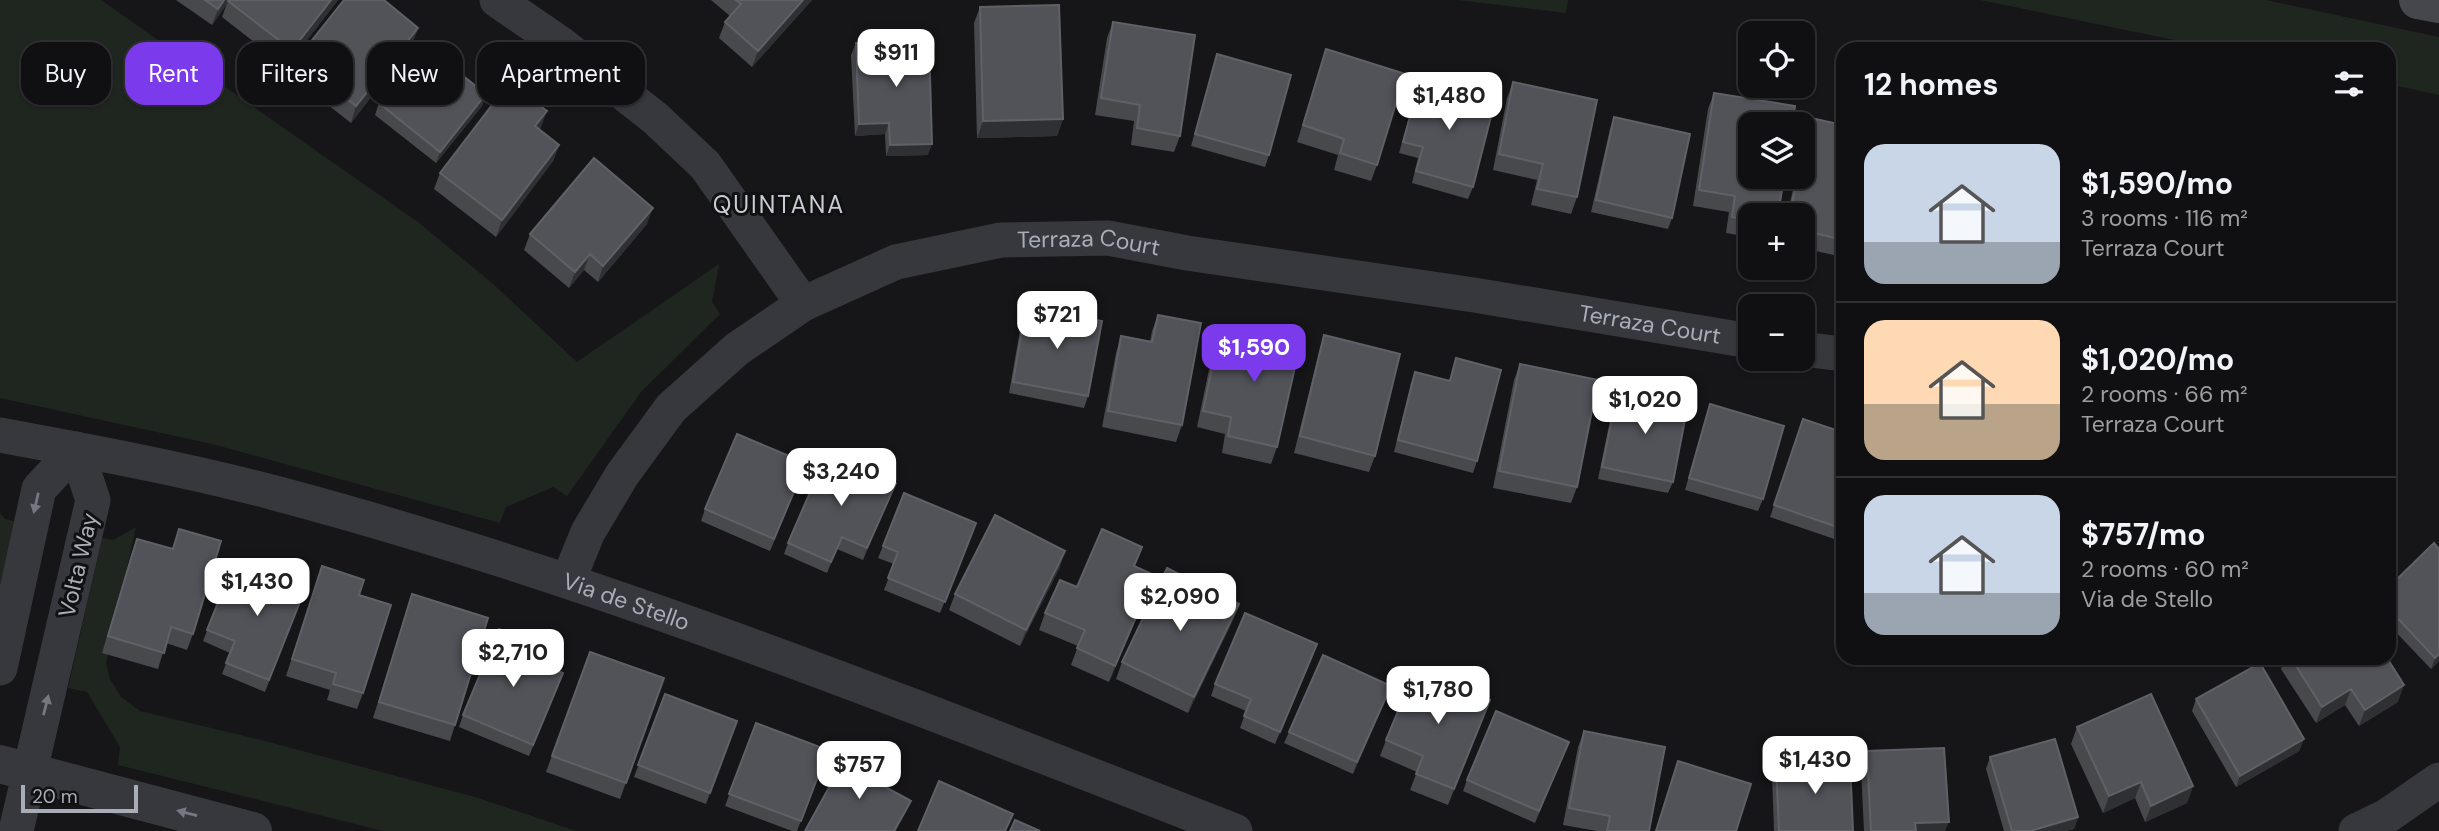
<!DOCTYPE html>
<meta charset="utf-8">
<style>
:root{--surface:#101012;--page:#1e1e20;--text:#f1f3f6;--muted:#9c9d9f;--line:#303032;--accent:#7c3aed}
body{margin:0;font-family:"DM Sans",sans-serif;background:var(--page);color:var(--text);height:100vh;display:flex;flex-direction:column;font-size:26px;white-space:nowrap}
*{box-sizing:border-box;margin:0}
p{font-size:23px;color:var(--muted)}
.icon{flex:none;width:38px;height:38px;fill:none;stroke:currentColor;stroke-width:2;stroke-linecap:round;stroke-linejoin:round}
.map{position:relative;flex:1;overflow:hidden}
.drawer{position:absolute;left:1836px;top:42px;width:560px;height:623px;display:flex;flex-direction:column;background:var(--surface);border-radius:21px;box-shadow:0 2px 5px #0004,0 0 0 2px var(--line)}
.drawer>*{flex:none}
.guide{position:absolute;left:21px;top:42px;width:665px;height:63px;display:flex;gap:14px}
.controls{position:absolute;left:1738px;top:21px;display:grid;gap:14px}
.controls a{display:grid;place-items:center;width:77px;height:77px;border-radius:14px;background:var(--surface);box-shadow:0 2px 5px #0004,0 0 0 2px var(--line);font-size:35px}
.scale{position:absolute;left:21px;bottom:18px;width:117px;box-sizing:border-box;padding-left:7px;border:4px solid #a8adb8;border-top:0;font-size:19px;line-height:24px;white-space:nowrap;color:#a8adb8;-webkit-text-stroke:5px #111113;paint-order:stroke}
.price{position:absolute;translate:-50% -60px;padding:0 16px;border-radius:14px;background:#fff;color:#222;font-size:23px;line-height:46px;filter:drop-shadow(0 2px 4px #0008)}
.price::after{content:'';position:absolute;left:50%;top:42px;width:21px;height:16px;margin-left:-10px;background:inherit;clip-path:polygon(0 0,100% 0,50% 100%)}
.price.current{background:var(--accent);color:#fff}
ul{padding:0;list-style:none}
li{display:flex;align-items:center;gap:21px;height:175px;padding:0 28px}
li+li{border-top:2px solid var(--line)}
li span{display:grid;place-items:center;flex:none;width:196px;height:140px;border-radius:21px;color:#555}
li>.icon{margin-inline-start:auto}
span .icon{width:84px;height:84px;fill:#fffc;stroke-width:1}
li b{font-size:30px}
h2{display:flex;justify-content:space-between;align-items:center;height:84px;padding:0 28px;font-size:30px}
.tag{padding:0 24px;border-radius:21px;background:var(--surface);box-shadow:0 2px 5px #0004,0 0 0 2px var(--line);font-size:24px;line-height:63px}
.tag.current{background:var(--accent);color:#fff}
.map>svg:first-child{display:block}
.green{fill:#1e261f}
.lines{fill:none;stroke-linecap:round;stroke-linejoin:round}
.minor{stroke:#37383d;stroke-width:35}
.tertiary{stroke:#37383d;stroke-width:38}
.secondary{stroke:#45474d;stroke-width:38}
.wall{fill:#47494d}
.shaded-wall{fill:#2f3033}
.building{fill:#525359;stroke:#5f6168;stroke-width:2}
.oneway{fill:#757881}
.labels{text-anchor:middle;stroke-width:6;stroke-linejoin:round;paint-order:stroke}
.street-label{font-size:23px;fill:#a8adb8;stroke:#111113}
.neighbourhood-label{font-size:24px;letter-spacing:2px;fill:#c9ccd4;stroke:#111113}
</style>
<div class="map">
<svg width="2439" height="831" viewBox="0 0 2439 831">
<rect width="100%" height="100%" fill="#161618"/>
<path class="green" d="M0 0H101L418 222 492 283 577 362 719 264 712 302 720 314 641 392 567 496 553 487 506 507 500 523 212 444 0 398Z
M1457 0H1568L1566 13Z
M1980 0H2266L2439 37V95L2389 84V49H2218Z
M0 513 5 519 18 522 0 600Z
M136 527 106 663 110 679 121 697 140 711 265 741 475 797 576 831H383L118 765 120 747 87 692 68 688 102 538 113 540Z"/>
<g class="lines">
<g class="minor">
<path d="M497 0 561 44 655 118 705 165 803 304"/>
<path d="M1802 349 1843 354"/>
<path id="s1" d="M0 435C92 452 185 469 275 493 603 580 918 708 1235 831"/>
<path id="s2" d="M568 581 588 532 622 475 671 408 737 349 803 304 896 262 1001 240 1108 238 1187 253 1474 295 1750 341"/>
<path d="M0 668 39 489 76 449 93 500 16 831"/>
<path d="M2356 831 2387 816 2439 780"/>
</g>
<path class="tertiary" d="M0 764 253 831"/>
<path class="secondary" d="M2418 0 2439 4"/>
</g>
<path class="wall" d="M176 0H338L286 67 222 17 227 3 212 25Z
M711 0H812L752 67 719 38 725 22 730 16Z
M980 7 1063 119 1057 136 977 138 974 23Z
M1113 22 1180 136 1174 152 1131 145 1134 121 1095 115 1107 38Z
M418 28 412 44 351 123 291 76 297 59Z
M856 43 928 155 886 156 885 134 855 136 851 55Z
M1326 49 1377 165 1371 181 1334 170 1338 155 1297 142Z
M1217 54 1269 155 1265 167 1191 146Z
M1420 80 1473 187 1468 199 1412 183 1418 158 1399 153 1416 92Z
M1513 82 1577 197 1571 214 1531 205 1537 180 1493 170 1507 98Z
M1714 93 1750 215V237L1726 233 1729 212 1693 206 1708 109Z
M486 94 482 106 436 163 375 115 379 103Z
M1614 117 1672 218 1668 229 1591 212 1610 129Z
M1811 118 1843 125V257L1802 248V215H1787L1796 177H1802V146L1805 134Z
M541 127 539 130 559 145 553 161 496 237 434 189 440 173Z
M647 224 598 282 584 270 569 288 524 250 530 234Z
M1026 307 1088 396 1084 408 1009 393 1022 319Z
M1158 315 1182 425 1176 442 1102 427 1116 353 1121 336 1150 341 1152 331Z
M1259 326 1277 447 1271 464 1222 453 1225 434 1197 427 1212 355 1218 338 1252 346Z
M1324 335 1375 456 1369 472 1294 453 1319 352Z
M1456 358 1477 461 1473 473 1394 452 1411 383 1415 372 1449 381Z
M1520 364 1577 487 1571 503 1493 488 1514 380Z
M1618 389 1673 482 1668 493 1598 479 1614 401Z
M1710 404 1763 499 1758 511 1685 490Z
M1803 419 1838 443 1843 445V542L1770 517Z
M802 475 770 551 701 521 705 509Z
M896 483 863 560 837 549 827 573 784 554 788 543Z
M179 529 193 634 187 650 166 643 158 669 102 653 131 555 137 539 172 549Z
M972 535 940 613 884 590 894 564 878 558 883 546Z
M322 566 359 595 363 693 357 709 327 700 330 690 286 676Z
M1135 566 1148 592 1109 682 1071 665 1078 646 1039 630 1045 613 1077 587Z
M1060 567 1020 646 949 610 955 594Z
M227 580 240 586 307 584 265 692 222 674 230 653 203 641Z
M2389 587 2439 661 2431 669 2389 625Z
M412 594 455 725 450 741 373 718Z
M1239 604 1233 620 1188 713 1116 679 1122 662Z
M590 652 664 678 620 799 546 772Z
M1313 656 1275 744 1240 728 1246 711 1211 696 1215 684Z
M2286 658H2387L2398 702 2359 726 2345 705 2316 723 2281 669Z
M532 661 559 685 529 756 459 727 463 715Z
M1391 686 1353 774 1284 743 1289 732Z
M665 694 737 721 706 804 634 777Z
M2196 699 2304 739 2299 751 2236 787 2192 711Z
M1484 716 1448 805 1410 790 1417 772 1380 756 1386 740Z
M756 723 828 750 797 831H792L725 806Z
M2077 727 2193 786 2187 803 2145 822 2135 798 2103 813 2071 744Z
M1584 731 1649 831H1597L1563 825 1578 747Z
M1569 742 1535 823 1463 791 1467 780Z
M1867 751 1945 831H1864L1861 768Z
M1990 757 2078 817 2074 829 2066 831H2004L1986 769Z
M1776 764 1853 831H1774L1772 775Z"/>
<path class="shaded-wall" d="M224 0H230L212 25 218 9Z
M331 0H338L286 67 292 50Z
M803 0H812L752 67 758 51Z
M418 28 412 44 351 123 356 106Z
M486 94 482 106 436 163 440 152Z
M547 111 541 127 529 143 535 126Z
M1063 119 1057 136 977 138 983 121Z
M889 123 885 134 855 136 859 124Z
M932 144 928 155 886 156 890 145Z
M559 145 553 161 496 237 502 220Z
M653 208 647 224 598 282 603 266Z
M590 254 584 270 569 288 575 272Z
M896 483 891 495 863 560 867 548Z
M1065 551 1060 567 1020 646 1026 630Z
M1154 575 1148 592 1109 682 1115 666Z
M1239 604 1233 620 1188 713 1194 697Z
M1317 644 1313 656 1275 744 1280 732Z
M2439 654V661L2431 669 2435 658Z
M2404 685 2398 702 2359 726 2365 710Z
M1391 686 1387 697 1353 774 1357 762Z
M2351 689 2345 705 2316 723 2322 707Z
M1490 700 1484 716 1448 805 1454 789Z
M2304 739 2299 751 2236 787 2240 776Z
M2141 782 2135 798 2103 813 2109 796Z
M2193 786 2187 803 2145 822 2151 806Z
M911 801 906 812 896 831H894Z
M2078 817 2074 829 2066 831H2030Z
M1949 822 1945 831H1912L1915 823Z"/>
<path class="building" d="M205 0H224L218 9Z
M229 0H331L292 50 228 1Z
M344 0H384L418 28 356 106 297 59Z
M736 0H803L758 51 725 22 741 4Z
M1059 5 1063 119 983 121 980 7Z
M1113 22 1195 35 1180 136 1137 128 1140 105 1101 98Z
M929 41 932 144 890 145 889 123 859 124 856 43Z
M425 46 486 94 440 152 379 103Z
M1326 49 1405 74 1377 165 1340 153 1344 139 1303 125Z
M1217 54 1291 75 1269 155 1195 134Z
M1420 80 1495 101 1473 187 1416 171 1423 147 1403 142Z
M1513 82 1597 100 1577 197 1537 189 1543 164 1499 154Z
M509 83 547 111 535 126 559 145 502 220 440 173Z
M1714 93 1795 106 1792 124H1750V177H1784L1778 215H1750V220L1732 217 1735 196 1699 190Z
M1614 117 1690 134 1672 218 1596 200Z
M1811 118 1843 125V240L1802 230V215H1789L1798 177H1802V156Z
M594 158 653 208 603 266 590 254 575 272 530 234Z
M2389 207H2393L2389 234Z
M1026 307 1102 321 1088 396 1013 382Z
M1158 315 1201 323 1182 425 1108 411 1121 336 1152 342Z
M1259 326 1302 336 1277 447 1228 436 1231 417 1203 411 1218 338 1255 347Z
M1324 335 1400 354 1375 456 1300 436Z
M1456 358 1501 370 1477 461 1398 440 1415 372 1450 381Z
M1520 364 1598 380 1577 487 1499 471Z
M1618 389 1688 404 1673 482 1602 467Z
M1710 404 1784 426 1763 499 1689 478Z
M1803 419 1842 432 1838 443 1843 445V529L1774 505Z
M737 434 806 463 774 539 705 509Z
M827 453 896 483 867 548 842 537 831 562 788 543Z
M904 493 976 523 945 602 888 578 898 552 883 546Z
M995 515 1065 551 1026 630 955 594Z
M179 529 221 541 193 634 171 627 164 653 108 636 137 539 173 549Z
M1102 529 1142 547 1134 566 1154 575 1115 666 1077 648 1085 630 1045 613 1060 580 1077 587Z
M2434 543 2439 549V654L2435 658 2389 609V587Z
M251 561 307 584 269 680 226 663 235 641 207 630 227 580 240 586Z
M322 566 364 580 359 595 391 605 363 693 333 684 336 673 292 659Z
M1167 568 1239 604 1194 697 1122 662Z
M412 594 488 618 455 725 379 702Z
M1245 613 1317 644 1280 732 1244 716 1251 699 1215 684Z
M499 629 537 645 531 660 563 673 533 745 463 715Z
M590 652 664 678 626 783 552 756Z
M1323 655 1391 686 1357 762 1289 732Z
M2291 658H2387L2404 685 2365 710 2351 689 2322 707Z
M2260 663 2304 739 2240 776 2196 699Z
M1416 668 1490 700 1454 789 1416 774 1423 756 1386 740Z
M665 694 737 721 710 793 638 765Z
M2151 694 2193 786 2151 806 2141 782 2109 796 2077 727Z
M1496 711 1569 742 1539 811 1467 780Z
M756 723 828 750 801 821 729 794Z
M1584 731 1665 747 1649 831H1607L1610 816 1569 808Z
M2055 739 2078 817 2030 831H2012L1990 757Z
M1944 748 1949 822 1915 823 1916 831H1871L1867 751Z
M849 751 885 770 878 783 911 801 894 831H805Z
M1850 760 1853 831H1779L1776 764Z
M1678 761 1751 784 1736 831H1656Z
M939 781 1013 814 1005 831H918Z
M1015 820 1040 831H1010Z"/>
<defs><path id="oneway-solid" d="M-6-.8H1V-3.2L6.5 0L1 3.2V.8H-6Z" transform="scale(1.75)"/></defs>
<g class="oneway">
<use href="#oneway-solid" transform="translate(36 503) rotate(103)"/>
<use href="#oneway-solid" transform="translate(46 705) rotate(-76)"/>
<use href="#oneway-solid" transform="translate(187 813) rotate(-165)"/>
</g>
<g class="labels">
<g class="street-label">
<text dy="8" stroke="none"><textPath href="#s2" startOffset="668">Terraza Court</textPath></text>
<text dy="8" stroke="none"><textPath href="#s2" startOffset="1236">Terraza Court</textPath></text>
<text transform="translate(78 565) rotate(-77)" y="8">Volta Way</text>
<text dy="8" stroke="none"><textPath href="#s1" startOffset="649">Via de Stello</textPath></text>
</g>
<g class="neighbourhood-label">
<text x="779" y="213">QUINTANA</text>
</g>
</g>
</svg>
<div class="controls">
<a><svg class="icon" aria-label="locate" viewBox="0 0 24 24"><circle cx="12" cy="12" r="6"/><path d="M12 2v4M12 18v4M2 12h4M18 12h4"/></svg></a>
<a><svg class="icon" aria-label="layers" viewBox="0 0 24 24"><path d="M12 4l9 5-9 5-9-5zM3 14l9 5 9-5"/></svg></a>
<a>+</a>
<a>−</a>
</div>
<div class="scale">20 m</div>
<b class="price" style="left:896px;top:89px">$911</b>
<b class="price" style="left:1449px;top:132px">$1,480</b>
<b class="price" style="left:1057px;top:351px">$721</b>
<b class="price current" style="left:1254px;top:384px">$1,590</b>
<b class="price" style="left:1645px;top:436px">$1,020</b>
<b class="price" style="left:841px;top:508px">$3,240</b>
<b class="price" style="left:257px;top:618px">$1,430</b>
<b class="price" style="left:1180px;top:633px">$2,090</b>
<b class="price" style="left:513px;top:689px">$2,710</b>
<b class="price" style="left:1438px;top:726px">$1,780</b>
<b class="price" style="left:1815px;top:796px">$1,430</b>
<b class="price" style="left:859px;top:801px">$757</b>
<div class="guide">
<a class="tag">Buy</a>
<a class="tag current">Rent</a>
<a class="tag">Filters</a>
<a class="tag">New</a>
<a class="tag">Apartment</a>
</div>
<section class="drawer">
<h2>12 homes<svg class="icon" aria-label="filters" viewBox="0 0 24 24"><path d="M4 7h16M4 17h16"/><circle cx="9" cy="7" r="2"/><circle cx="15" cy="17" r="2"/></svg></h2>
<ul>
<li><span style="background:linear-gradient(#c9d6e8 70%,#9aa5b1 0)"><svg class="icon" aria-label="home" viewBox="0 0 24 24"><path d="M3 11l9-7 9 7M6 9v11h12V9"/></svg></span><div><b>$1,590/mo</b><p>3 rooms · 116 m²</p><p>Terraza Court</p></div></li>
<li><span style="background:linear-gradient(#ffd9b3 60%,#b9a48a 0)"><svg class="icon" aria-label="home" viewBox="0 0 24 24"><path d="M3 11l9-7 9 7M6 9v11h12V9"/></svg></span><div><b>$1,020/mo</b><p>2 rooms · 66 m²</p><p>Terraza Court</p></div></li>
<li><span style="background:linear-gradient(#c9d6e8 70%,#9aa5b1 0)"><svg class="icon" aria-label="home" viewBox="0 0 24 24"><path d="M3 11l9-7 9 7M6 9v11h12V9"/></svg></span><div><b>$757/mo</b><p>2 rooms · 60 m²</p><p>Via de Stello</p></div></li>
</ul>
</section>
</div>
